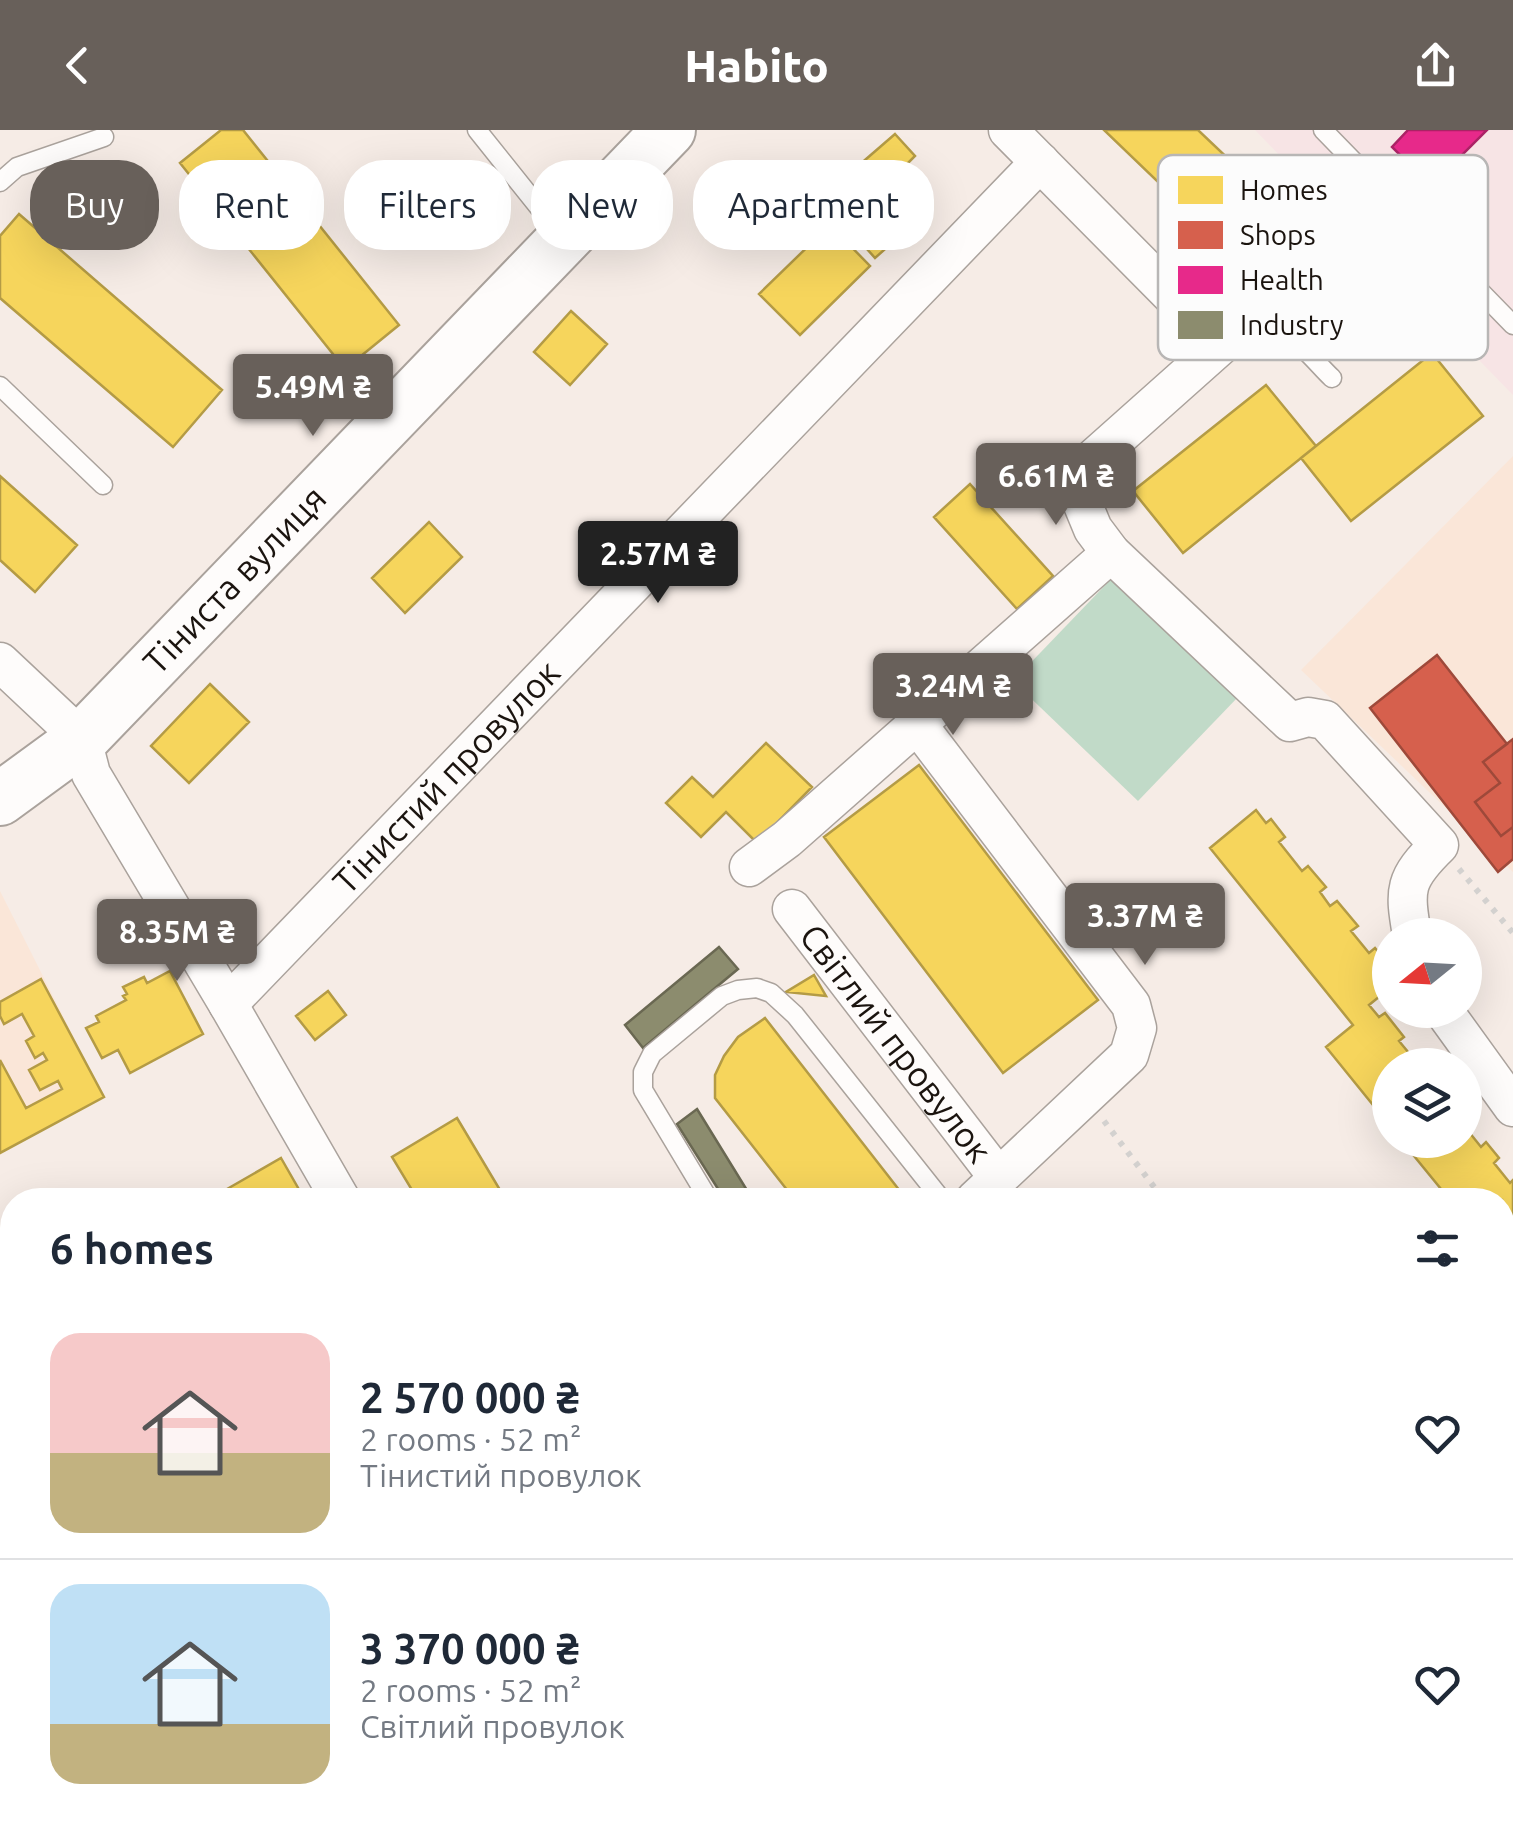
<!DOCTYPE html>
<meta charset="utf-8">
<style>
:root{--surface:#fff;--page:#f6f6f7;--text:#1f2937;--muted:#747a83;--line:#e0e1e3;--accent:#68605a}
body{margin:0;font-family:Ubuntu,sans-serif;background:var(--page);color:var(--text);height:100vh;display:flex;flex-direction:column;font-size:38px;white-space:nowrap}
*{box-sizing:border-box;margin:0}
p{font-size:32px;color:var(--muted)}
.icon{flex:none;width:55px;height:55px;fill:none;stroke:currentColor;stroke-width:2;stroke-linecap:round;stroke-linejoin:round}
.map{position:relative;flex:1;overflow:hidden}
.panel{position:absolute;left:0px;top:1058px;width:1515px;height:642px;display:flex;flex-direction:column;background:var(--surface);border-radius:40px 40px 0 0;box-shadow:0 10px 40px #0002}
.panel>*{flex:none}
.guide{position:absolute;left:30px;top:30px;width:1000px;height:90px;display:flex;gap:20px}
.needle{width:65px;rotate:252deg}
.tools{position:absolute;left:1372px;top:788px;display:grid;gap:20px}
.tools a{display:grid;place-items:center;width:110px;height:110px;border-radius:50%;background:var(--surface);box-shadow:0 10px 40px #0002;font-size:50px}
.price{position:absolute;translate:-50% -85px;padding:0 22px;border-radius:10px;background:var(--accent);color:#fff;font-size:32px;line-height:65px;filter:drop-shadow(0 2px 5px #0008)}
.price::after{content:'';position:absolute;left:50%;top:60px;width:30px;height:22px;margin-left:-15px;background:inherit;clip-path:polygon(0 0,100% 0,50% 100%)}
.price.active{background:#222;color:#fff}
ul{padding:0;list-style:none}
li{display:flex;align-items:center;gap:30px;height:250px;padding:0 50px}
li+li{border-top:2px solid var(--line)}
li span{display:grid;place-items:center;flex:none;width:280px;height:200px;border-radius:30px;color:#555}
li>.icon{margin-inline-start:auto}
span .icon{width:120px;height:120px;fill:#fffc;stroke-width:1}
li b{font-size:42px}
h2{display:flex;justify-content:space-between;align-items:center;height:120px;padding:0 50px;font-size:42px}
.pill{padding:0 35px;border-radius:40px;background:var(--surface);box-shadow:0 10px 40px #0002;font-size:35px;line-height:90px}
.pill.active{background:var(--accent);color:#fff}
header{display:flex;justify-content:space-between;align-items:center;height:130px;padding:0 50px;background:var(--accent);color:#fff;font-size:45px;font-weight:800}
.map>svg:first-child{display:block}
.built{fill:#fae6d8}
.industrial{fill:#eeddd4}
.medical{fill:#f7e4e5}
.green{fill:#c1dac8}
.homes{fill:#f6d55c;stroke:#b49b45;stroke-width:2.5}
.shops{fill:#d6604d;stroke:#9e493a;stroke-width:2.5}
.health{fill:#e7298a;stroke:#aa2365;stroke-width:2.5}
.industry{fill:#8c8c6e;stroke:#6a6852;stroke-width:2.5}
.lines{fill:none;stroke-linecap:round;stroke-linejoin:round}
.lane-casing{stroke:#aaa29c;stroke-width:21}
.street-casing{stroke:#aaa29c;stroke-width:41}
.secondary-casing{stroke:#aaa29c;stroke-width:56}
.path{stroke:#d3d1cf;stroke-width:6;stroke-dasharray:5 8;stroke-linecap:butt}
.lane{stroke:#fefcfb;stroke-width:18}
.street{stroke:#fefcfb;stroke-width:38}
.secondary{stroke:#fefcfb;stroke-width:52}
.labels{text-anchor:middle;stroke-width:10;stroke-linejoin:round;paint-order:stroke}
.street-label{font-size:35px;fill:#1b140f;stroke:#fcfcfc}
.key{fill:#fcfcfc;stroke:#b8b6b5;stroke-width:2.5}
.key-label{font-size:28px;fill:#1b140f}
</style>
<header><svg class="icon" aria-label="back" viewBox="0 0 24 24"><path d="M15 5l-7 7 7 7"/></svg>Habito<svg class="icon" aria-label="share" viewBox="0 0 24 24"><path d="M12 15V3M7 8l5-5 5 5M5 13v7h14v-7"/></svg></header>
<div class="map">
<svg width="1513" height="1698" viewBox="0 0 1513 1698">
<rect width="100%" height="100%" fill="#f6ece6"/>
<path class="built" d="M1513 326V742L1301 540Z
M0 761 104 967 0 1023Z
M345 1688H405L411 1698H328Z"/>
<path class="industrial" d="M1513 1251V1397L1503 1407V1260Z
M1044 1688H1155L1142 1698H1023Z
M1211 1688H1358L1346 1698H1198Z"/>
<path class="medical" d="M1255 0H1513V265Z"/>
<path class="green" d="M1114 446 1239 566 1138 671 1013 551Z"/>
<path class="homes" d="M221 0H243L399 195 345 239 180 33Z
M1104 0H1198L1277 75 1232 123Z
M895 4 915 26 897 44 929 80 875 128 844 93 872 69 850 43Z
M19 84 222 260 173 317 0 168V106Z
M830 95 870 136 800 205 759 164Z
M571 181 607 214 570 255 534 222Z
M1432 223 1483 286 1351 391 1301 328Z
M1266 255 1316 316 1183 423 1133 361Z
M0 346 77 415 35 462 0 430Z
M970 354 1053 446 1017 479 934 387Z
M429 392 462 427 405 483 372 448Z
M210 554 249 592 189 653 151 616Z
M766 613 812 657 757 713 726 682 701 707 666 673 692 647 713 667Z
M919 635 1098 870 1003 943 824 707Z
M1256 680 1266 693 1271 689 1285 707 1279 712 1302 741 1308 736 1326 757 1320 762 1330 776 1337 771 1358 796 1351 801 1369 823 1375 818 1390 836V839L1384 845 1390 852V858L1369 875 1379 887 1385 883 1404 907 1399 911 1418 934 1422 931 1425 935H1390V996L1326 917 1353 895 1210 718Z
M170 841 203 904 130 943 118 920 102 928 86 898 99 892 96 886 126 870 123 866 127 864 123 857 144 847 147 853Z
M814 845 826 866 786 862Z
M41 849 104 967 0 1023V930L26 978 62 959 58 951 40 960 29 940 47 930 43 923 35 928 26 911 34 906 22 884 4 894 0 886V872Z
M328 861 346 885 315 910 296 886Z
M765 888 907 1070H795L715 968V945L724 926 738 907Z
M457 988 506 1070H418L392 1027Z
M1465 997 1481 1017 1486 1012 1499 1028 1494 1033 1510 1053 1513 1050V1148L1502 1135V1070H1450L1401 1010H1465Z
M281 1028 305 1070H208Z
M12 1297V1340L0 1318V1304Z
M1513 1602V1680L1490 1698H1472L1464 1688H1502V1610Z
M167 1688H248L255 1698H174Z
M522 1688H603L609 1698H528Z"/>
<path class="shops" d="M1437 525 1507 614 1483 632 1500 653 1475 672 1501 706 1513 697V729L1498 742 1370 578Z
M1513 609V697L1501 706 1475 672 1500 653 1483 632Z"/>
<path class="health" d="M1408 0H1487L1431 56 1392 17Z"/>
<path class="industry" d="M719 817 738 839 643 918 625 895Z
M697 979 753 1070H725L677 994Z"/>
<g class="lines">
<g class="lane-casing">
<path id="lane" d="M477 0 561 105
M1323 0 1513 195
M0 52 17 37 104 7
M1221 215C1242 205 1268 196 1291 209 1304 216 1320 237 1332 248
M0 256 103 355
M709 1070 643 960V942L652 924 722 866 738 860 757 858 771 863 795 885 942 1070
M0 1488 12 1509
M118 1688 124 1698"/>
</g>
<g class="street-casing">
<g id="street">
<path d="M1008 0 1221 215 1084 337 1081 370 1093 399 1111 423 1290 592 1308 587 1325 590 1439 715C1404 749 1404 759 1412 805"/>
<path d="M0 532 82 609 91 644 228 874 341 1070"/>
<path d="M917 594 1131 875 1137 898 1129 925 975 1070"/>
<path d="M749 737 787 709 1111 423"/>
<path id="s1" d="M792 779 998 1047"/>
<path id="s2" d="M228 874 1040 32"/>
<path d="M1443 880 1513 977"/>
<path d="M671 1688 676 1698"/>
<path d="M1416 1688 1425 1698"/>
</g>
</g>
<g class="secondary-casing">
<g id="secondary">
<path id="s3" d="M0 669 82 609 669 0"/>
<path d="M1502 1480H1513"/>
<path d="M1175 1698 1187 1688"/>
</g>
</g>
<path class="path" d="M1459 739 1513 803
M1104 991 1164 1070
M749 1688 754 1698
M894 1698 912 1688"/>
<use href="#lane" class="lane"/>
<use href="#street" class="street"/>
<use href="#secondary" class="secondary"/>
</g>
<g class="labels">
<g class="street-label">
<text dy="12" stroke="none"><textPath href="#s3" startOffset="322">Тіниста вулиця</textPath></text>
<text dy="12" stroke="none"><textPath href="#s2" startOffset="315">Тінистий провулок</textPath></text>
<text dy="12" stroke="none"><textPath href="#s1" startOffset="170">Світлий провулок</textPath></text>
</g>
</g>
<rect x="1158" y="25" width="330" height="205" rx="15" class="key"/>
<rect x="1178" y="46" width="45" height="28" fill="#f6d55c"/>
<rect x="1178" y="91" width="45" height="28" fill="#d6604d"/>
<rect x="1178" y="136" width="45" height="28" fill="#e7298a"/>
<rect x="1178" y="181" width="45" height="28" fill="#8c8c6e"/>
<g class="key-label">
<text x="1240" y="70">Homes</text>
<text x="1240" y="115">Shops</text>
<text x="1240" y="160">Health</text>
<text x="1240" y="205">Industry</text>
</g>
</svg>
<div class="tools">
<a><svg class="needle" viewBox="-14 -14 28 28"><path d="M0-13l5 13h-10z" fill="#e53935"/><path d="M0 13l5-13h-10z" fill="#747a83"/></svg></a>
<a><svg class="icon" aria-label="layers" viewBox="0 0 24 24"><path d="M12 4l9 5-9 5-9-5zM3 14l9 5 9-5"/></svg></a>
</div>
<b class="price" style="left:313px;top:309px">5.49M ₴</b>
<b class="price" style="left:1056px;top:398px">6.61M ₴</b>
<b class="price active" style="left:658px;top:476px">2.57M ₴</b>
<b class="price" style="left:953px;top:608px">3.24M ₴</b>
<b class="price" style="left:1145px;top:838px">3.37M ₴</b>
<b class="price" style="left:177px;top:854px">8.35M ₴</b>
<div class="guide">
<a class="pill active">Buy</a>
<a class="pill">Rent</a>
<a class="pill">Filters</a>
<a class="pill">New</a>
<a class="pill">Apartment</a>
</div>
<section class="panel">
<h2>6 homes<svg class="icon" aria-label="filters" viewBox="0 0 24 24"><path d="M4 7h16M4 17h16"/><circle cx="9" cy="7" r="2"/><circle cx="15" cy="17" r="2"/></svg></h2>
<ul>
<li><span style="background:linear-gradient(#f6c9c9 60%,#c2b280 0)"><svg class="icon" aria-label="home" viewBox="0 0 24 24"><path d="M3 11l9-7 9 7M6 9v11h12V9"/></svg></span><div><b>2 570 000 ₴</b><p>2 rooms · 52 m²</p><p>Тінистий провулок</p></div><svg class="icon" aria-label="heart" viewBox="0 0 24 24"><path d="M12 20l-8-8c-3-5 5-10 8-4 3-6 11-1 8 4z"/></svg></li>
<li><span style="background:linear-gradient(#bfe0f5 70%,#c2b280 0)"><svg class="icon" aria-label="home" viewBox="0 0 24 24"><path d="M3 11l9-7 9 7M6 9v11h12V9"/></svg></span><div><b>3 370 000 ₴</b><p>2 rooms · 52 m²</p><p>Світлий провулок</p></div><svg class="icon" aria-label="heart" viewBox="0 0 24 24"><path d="M12 20l-8-8c-3-5 5-10 8-4 3-6 11-1 8 4z"/></svg></li>
</ul>
</section>
</div>
